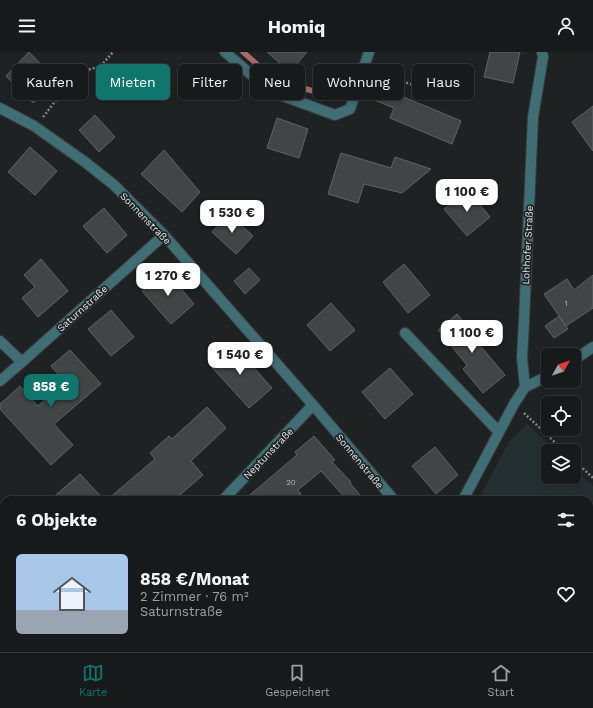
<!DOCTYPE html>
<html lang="de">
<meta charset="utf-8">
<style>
:root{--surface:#161a1a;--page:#1f2323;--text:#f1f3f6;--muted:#9ea1a2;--line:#353839;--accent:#0f766e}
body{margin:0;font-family:"Work Sans",sans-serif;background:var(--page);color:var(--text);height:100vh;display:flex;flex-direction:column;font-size:15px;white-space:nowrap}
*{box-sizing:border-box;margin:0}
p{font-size:13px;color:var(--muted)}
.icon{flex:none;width:22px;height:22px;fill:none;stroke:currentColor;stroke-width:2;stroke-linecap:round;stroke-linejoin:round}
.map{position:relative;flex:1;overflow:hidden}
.drawer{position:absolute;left:0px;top:444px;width:593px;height:156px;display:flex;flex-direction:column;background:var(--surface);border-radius:12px 12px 0 0;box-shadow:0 2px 6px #0003,0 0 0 1px var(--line)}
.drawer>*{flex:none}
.banner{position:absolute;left:12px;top:12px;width:569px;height:36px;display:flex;gap:8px}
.needle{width:26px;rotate:50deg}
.buttons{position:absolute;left:541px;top:296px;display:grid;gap:8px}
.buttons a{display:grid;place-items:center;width:40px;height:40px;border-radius:6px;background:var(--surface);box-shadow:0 2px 6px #0003,0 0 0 1px var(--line);font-size:20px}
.price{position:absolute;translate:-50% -34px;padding:0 9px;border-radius:8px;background:#fff;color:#222;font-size:13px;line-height:26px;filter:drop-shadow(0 1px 2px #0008)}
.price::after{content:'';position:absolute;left:50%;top:24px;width:12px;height:9px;margin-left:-6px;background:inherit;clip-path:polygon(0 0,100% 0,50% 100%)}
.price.selected{background:var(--accent);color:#fff}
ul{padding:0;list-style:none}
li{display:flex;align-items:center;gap:12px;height:100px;padding:0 16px}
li+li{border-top:1px solid var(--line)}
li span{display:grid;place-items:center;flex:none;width:112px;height:80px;border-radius:6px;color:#555}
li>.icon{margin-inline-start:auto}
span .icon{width:48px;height:48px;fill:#fffc;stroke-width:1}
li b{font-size:17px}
h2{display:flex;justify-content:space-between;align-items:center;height:48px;padding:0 16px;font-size:17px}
.tag{padding:0 14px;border-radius:6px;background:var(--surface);box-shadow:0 2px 6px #0003,0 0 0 1px var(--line);font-size:14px;line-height:36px}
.tag.selected{background:var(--accent);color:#fff}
header{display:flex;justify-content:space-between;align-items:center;height:52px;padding:0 16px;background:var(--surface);font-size:18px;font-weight:700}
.tabs{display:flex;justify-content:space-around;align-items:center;height:56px;border-top:1px solid var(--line);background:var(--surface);font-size:11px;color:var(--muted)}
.tabs a{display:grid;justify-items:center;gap:2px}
.tabs .selected{color:var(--accent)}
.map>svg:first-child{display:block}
.built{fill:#242f31}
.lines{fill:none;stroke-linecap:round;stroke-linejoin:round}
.stream{stroke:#a66c68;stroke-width:5.5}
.building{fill:#414546;stroke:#5f6464}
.minor-casing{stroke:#3a3e3e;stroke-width:12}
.path{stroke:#828686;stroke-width:2.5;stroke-dasharray:2 2;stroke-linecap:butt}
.minor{stroke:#406e75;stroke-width:10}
.labels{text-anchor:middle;stroke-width:3.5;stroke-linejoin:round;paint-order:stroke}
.number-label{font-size:8px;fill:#bbbebf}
.street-label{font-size:10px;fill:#e4e7e7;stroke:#1e2223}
</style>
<header><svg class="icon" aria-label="menu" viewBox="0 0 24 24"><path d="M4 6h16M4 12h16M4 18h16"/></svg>Homiq<svg class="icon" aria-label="person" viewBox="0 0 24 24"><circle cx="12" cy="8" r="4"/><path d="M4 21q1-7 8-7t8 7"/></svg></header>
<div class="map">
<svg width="593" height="600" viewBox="0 0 593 600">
<rect width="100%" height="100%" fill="#1e2223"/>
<path class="built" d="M527 372 556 399H548V425H574V416L593 434V600H439L436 596H589V448H478L508 391Z"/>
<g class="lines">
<path class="stream" d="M243 0 276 29 332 44"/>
</g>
<path class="building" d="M29 0 56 28 33 51 6 24Z
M267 0H307L290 20Z
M490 0H520L513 31 484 25Z
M383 27 402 35 399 43 461 69 452 92 390 66 394 56 374 48Z
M593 54V99L572 70Z
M95 63 115 85 99 100 79 78Z
M277 66 308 77 299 106 267 96Z
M30 95 57 119 35 143 8 120Z
M164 98 200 140 182 160 141 122Z
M341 101 391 116 395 105 431 117 402 141 364 132 358 151 328 142Z
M468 138 490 165 467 184 444 157Z
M104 156 127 183 107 201 83 174Z
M229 162 253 184 236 202 212 180Z
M41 207 68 239 38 265 22 246 35 235 24 223Z
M404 212 430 243 408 261 383 230Z
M249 216 260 228 245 242 234 229Z
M166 219 194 252 171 272 142 239Z
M593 223V256L566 274 544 242 567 227 574 238Z
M331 251 355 278 330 299 307 273Z
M111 258 134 285 111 304 88 277Z
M457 262 479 288 477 290 505 323 483 341 463 317 467 313 438 278Z
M559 264 568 277 554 286 545 274Z
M232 291 272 336 249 356 209 312Z
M70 298 101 332 54 372 73 393 51 413 0 357V352L20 334 38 354 65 330 51 314Z
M390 316 413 342 385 367 362 340Z
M207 355 226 376 191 409 203 423 174 448H107L155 407 150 401 169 384 172 387Z
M314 384 335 408 332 410 351 430 350 431 364 448H347L321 419 298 438 301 442 294 448H244L297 403 295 400Z
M435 395 458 423 436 442 412 414Z
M80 422 104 448H50Z"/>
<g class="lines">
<g class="minor-casing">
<path id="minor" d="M225 0 255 26 275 41 335 63 350 57 369 0
M0 56 34 74 85 110 114 133 164 183 313 353 394 448
M405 281 499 380
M0 289 22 310
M574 308 593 295
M0 329 22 310 164 183
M525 335 548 324
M223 448 313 353
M463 448 514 352 525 335 522 306 524 269 533 65 543 5 542 0
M467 596 470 600
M55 600 59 596
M346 600 350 596"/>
</g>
<path class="path" d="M376 20 453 47
M43 65 77 21 101 14 113 0
M524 361 564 399
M574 408 593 426"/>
<use href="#minor" class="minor"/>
</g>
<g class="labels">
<g class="number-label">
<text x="566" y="254">1</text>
<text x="291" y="433">20</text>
</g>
<g class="street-label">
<text transform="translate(146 166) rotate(46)" y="4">Sonnenstraße</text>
<text transform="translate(527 193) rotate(-87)" y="4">Lohhofer Straße</text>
<text transform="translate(82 256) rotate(-42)" y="4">Saturnstraße</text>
<text transform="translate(268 401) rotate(-46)" y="4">Neptunstraße</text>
<text transform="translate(360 409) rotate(50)" y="4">Sonnenstraße</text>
</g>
</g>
</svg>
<div class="buttons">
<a><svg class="needle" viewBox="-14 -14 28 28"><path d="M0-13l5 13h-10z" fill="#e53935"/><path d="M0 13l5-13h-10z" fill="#9ea1a2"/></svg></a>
<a><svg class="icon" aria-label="locate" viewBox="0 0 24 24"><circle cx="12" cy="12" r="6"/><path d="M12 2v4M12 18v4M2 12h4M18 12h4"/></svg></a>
<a><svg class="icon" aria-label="layers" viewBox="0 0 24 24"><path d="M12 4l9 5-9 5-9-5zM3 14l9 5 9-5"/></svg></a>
</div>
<b class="price" style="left:467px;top:161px">1 100 €</b>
<b class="price" style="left:232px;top:182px">1 530 €</b>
<b class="price" style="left:168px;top:245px">1 270 €</b>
<b class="price" style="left:472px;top:302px">1 100 €</b>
<b class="price" style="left:240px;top:324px">1 540 €</b>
<b class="price selected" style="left:51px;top:356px">858 €</b>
<div class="banner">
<a class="tag">Kaufen</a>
<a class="tag selected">Mieten</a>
<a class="tag">Filter</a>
<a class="tag">Neu</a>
<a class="tag">Wohnung</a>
<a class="tag">Haus</a>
</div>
<section class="drawer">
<h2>6 Objekte<svg class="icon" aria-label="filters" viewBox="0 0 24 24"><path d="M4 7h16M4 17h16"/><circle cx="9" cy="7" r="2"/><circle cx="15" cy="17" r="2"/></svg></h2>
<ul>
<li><span style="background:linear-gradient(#a9c7e8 70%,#9aa5b1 0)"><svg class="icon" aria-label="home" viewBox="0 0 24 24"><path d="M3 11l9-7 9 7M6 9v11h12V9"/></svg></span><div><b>858 €/Monat</b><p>2 Zimmer · 76 m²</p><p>Saturnstraße</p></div><svg class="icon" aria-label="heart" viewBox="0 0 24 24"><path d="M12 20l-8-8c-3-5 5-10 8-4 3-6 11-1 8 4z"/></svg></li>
</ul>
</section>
</div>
<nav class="tabs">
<a class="selected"><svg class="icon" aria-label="map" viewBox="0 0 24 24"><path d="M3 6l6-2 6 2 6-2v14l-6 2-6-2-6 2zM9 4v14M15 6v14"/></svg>Karte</a>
<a><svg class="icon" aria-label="saved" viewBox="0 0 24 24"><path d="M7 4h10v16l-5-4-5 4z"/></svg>Gespeichert</a>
<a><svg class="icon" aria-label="home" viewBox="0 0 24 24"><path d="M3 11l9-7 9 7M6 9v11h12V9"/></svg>Start</a>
</nav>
